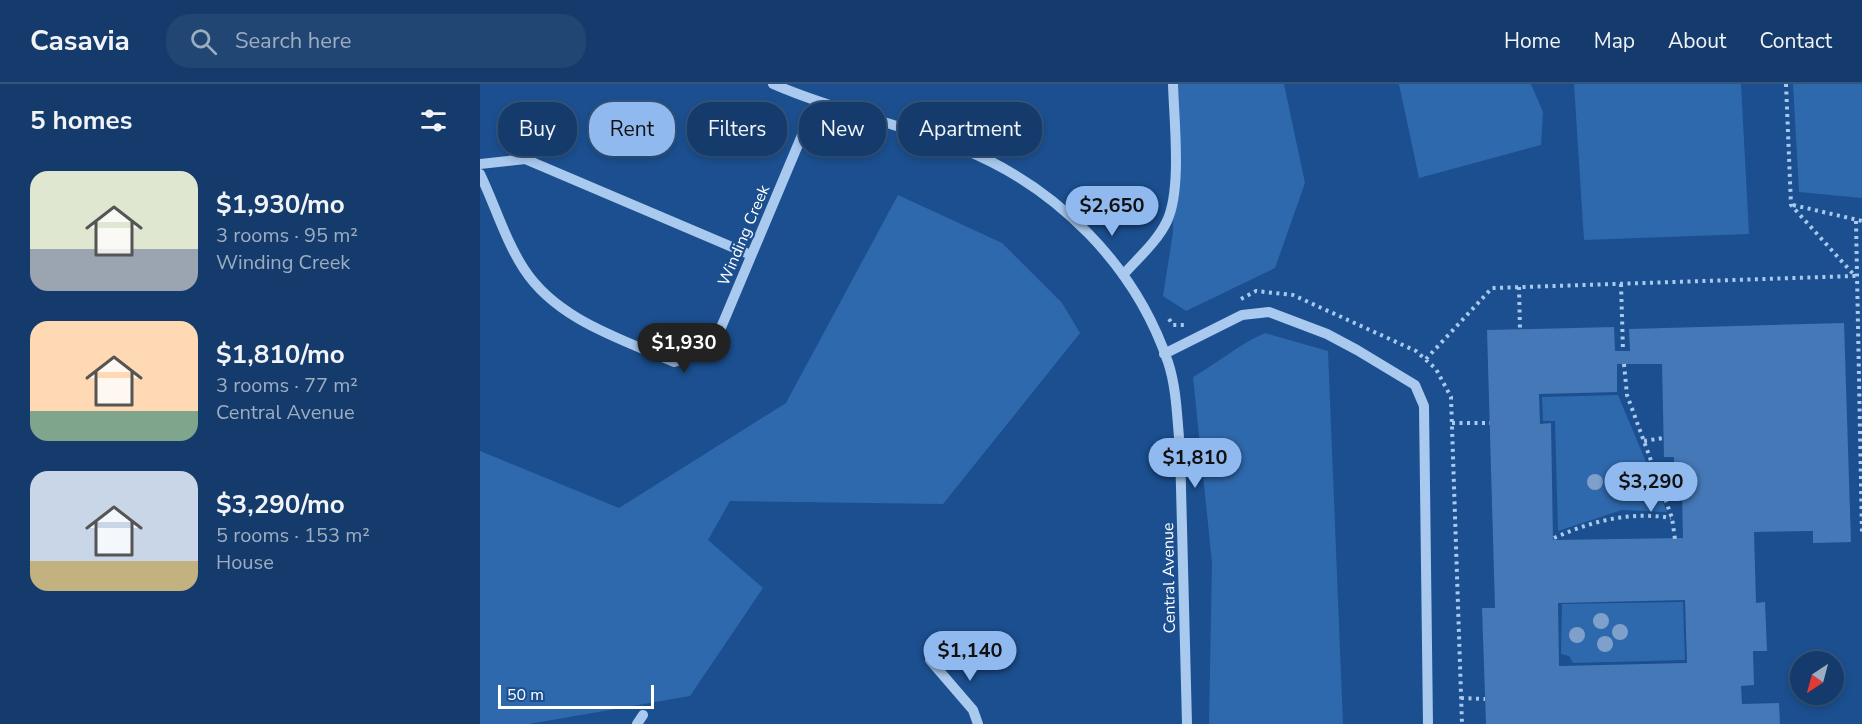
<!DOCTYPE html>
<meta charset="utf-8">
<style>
:root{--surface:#143b6b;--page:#214673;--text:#f1f3f6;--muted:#9dadc1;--line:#33557e;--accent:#90b9f0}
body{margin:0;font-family:"Nunito Sans",sans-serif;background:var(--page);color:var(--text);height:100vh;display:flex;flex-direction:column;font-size:22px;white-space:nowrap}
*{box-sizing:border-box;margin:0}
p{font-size:20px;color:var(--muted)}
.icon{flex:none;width:33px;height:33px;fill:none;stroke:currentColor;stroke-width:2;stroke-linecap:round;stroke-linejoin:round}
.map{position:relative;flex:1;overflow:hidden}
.drawer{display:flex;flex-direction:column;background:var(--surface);width:480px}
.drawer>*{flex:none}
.guide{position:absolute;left:18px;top:18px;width:570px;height:54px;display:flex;gap:12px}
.needle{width:39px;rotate:216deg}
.fabs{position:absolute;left:1310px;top:567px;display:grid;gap:12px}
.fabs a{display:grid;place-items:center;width:54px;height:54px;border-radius:50%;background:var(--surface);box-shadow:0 3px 9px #0003,0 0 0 2px var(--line);font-size:30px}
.scale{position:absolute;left:18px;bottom:15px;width:156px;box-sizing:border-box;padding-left:6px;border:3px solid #fff;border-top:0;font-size:16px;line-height:21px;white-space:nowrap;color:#fff;-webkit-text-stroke:4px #1b4f8f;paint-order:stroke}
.price{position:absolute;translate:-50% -51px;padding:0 14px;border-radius:21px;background:var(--accent);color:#111;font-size:20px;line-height:39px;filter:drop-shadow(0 2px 3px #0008)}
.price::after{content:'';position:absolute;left:50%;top:36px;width:18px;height:14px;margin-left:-9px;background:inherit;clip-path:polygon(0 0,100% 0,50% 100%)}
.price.active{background:#222;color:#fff}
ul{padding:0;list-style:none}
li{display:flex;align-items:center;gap:18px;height:150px;padding:0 30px}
li span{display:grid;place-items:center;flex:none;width:168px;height:120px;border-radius:18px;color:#555}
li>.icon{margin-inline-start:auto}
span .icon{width:72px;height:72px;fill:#fffc;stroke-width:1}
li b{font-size:26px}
h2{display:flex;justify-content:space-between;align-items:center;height:72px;padding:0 30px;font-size:26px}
.tag{padding:0 21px;border-radius:24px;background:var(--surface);box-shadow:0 3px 9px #0003,0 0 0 2px var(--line);font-size:21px;line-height:54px}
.tag.active{background:var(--accent);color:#111}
header{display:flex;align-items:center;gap:36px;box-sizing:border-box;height:84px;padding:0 30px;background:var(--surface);border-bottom:2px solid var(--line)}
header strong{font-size:28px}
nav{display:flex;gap:33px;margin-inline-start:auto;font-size:21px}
.search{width:420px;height:54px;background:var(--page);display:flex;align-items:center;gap:15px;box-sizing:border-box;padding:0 21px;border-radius:24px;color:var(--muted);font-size:22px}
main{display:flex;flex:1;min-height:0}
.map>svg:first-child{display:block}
.green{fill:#2e69ad}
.building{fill:#4478b7;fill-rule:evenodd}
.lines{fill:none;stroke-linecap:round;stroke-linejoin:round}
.path{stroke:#a9c9ee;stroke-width:4;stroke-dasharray:3 4.5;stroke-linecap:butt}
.minor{stroke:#a9c9ee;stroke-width:10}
.tree{fill:#7ea0ca}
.labels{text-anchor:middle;stroke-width:4.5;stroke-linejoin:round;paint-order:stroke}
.street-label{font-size:16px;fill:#fff;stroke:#1b4f8f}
</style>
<header>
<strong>Casavia</strong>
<div class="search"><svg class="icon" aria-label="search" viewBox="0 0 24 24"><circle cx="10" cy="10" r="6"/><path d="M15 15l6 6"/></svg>Search here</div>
<nav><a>Home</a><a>Map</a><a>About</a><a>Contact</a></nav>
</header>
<main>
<section class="drawer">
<h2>5 homes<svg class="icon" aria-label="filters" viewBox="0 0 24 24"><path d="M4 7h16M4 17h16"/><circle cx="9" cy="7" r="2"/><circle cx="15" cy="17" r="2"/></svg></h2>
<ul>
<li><span style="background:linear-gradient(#dfe7d0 65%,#9aa5b1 0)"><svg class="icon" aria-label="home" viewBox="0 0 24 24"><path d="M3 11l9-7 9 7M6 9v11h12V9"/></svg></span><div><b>$1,930/mo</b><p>3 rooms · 95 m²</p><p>Winding Creek</p></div></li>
<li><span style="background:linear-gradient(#ffd9b3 75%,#7fa58c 0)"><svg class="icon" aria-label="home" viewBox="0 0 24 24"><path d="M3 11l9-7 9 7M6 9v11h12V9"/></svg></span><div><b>$1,810/mo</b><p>3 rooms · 77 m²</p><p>Central Avenue</p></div></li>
<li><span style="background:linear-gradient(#c9d6e8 75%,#c2b280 0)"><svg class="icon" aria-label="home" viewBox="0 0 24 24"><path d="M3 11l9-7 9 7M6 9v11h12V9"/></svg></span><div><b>$3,290/mo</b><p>5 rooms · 153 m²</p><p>House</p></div></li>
</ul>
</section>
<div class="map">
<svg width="1382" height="640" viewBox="0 0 1382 640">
<rect width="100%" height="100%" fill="#1b4f8f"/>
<path class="green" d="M695 0H804L825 99 795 184 706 227 683 212 693 148Z
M919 0H1051L1063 28 1061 61 939 94Z
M1094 0H1261L1269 150 1104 156Z
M1313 0H1382V114L1319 108Z
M418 111 522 159 582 219 600 249 463 420 250 417 228 456 283 504 210 612 49 640H0V367L139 424 306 319Z
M785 249 848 267 863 640H729L732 479 713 293C738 279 759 260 785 249Z
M1138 311 1187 428 1142 426 1078 447 1075 337H1063L1062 313Z
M1203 518 1205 576 1093 579 1089 572 1081 570 1082 520Z"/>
<path class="building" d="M1364 239 1371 458 1333 459V447L1274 448 1276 519 1285 518 1287 567H1273L1274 601 1261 602 1262 620 1299 619 1300 640H1006L1002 524H1015L1007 246 1134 243 1135 267H1150L1149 245ZM1137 280H1182L1184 373H1194V408H1202L1203 454 1073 456 1071 339 1060 340 1059 310 1137 308ZM1205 516 1207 579 1079 582 1078 519Z"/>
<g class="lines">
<path class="path" d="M1306 0 1311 121 1375 192
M1313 121 1382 137
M1376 137 1382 451
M1141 200 1143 267
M1039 203 1040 246
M761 215 776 207 813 211 936 267 956 285 971 313 982 640
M689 235 693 241H705
M946 275 1012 204 1376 192
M1144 280 1147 311 1192 434 1195 455
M972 339H1010
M1164 357 1183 354
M1074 454C1112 437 1150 427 1191 434
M981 614 1005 615"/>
<path class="minor" d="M293 0C355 27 421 40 483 65 577 103 655 181 688 278 697 305 697 336 700 364L707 640
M0 80 45 75 271 171
M0 90C15 121 25 156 44 185 77 236 142 255 194 278L215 271 240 246 336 18
M643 191C658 174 677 158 687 137 702 105 694 37 693 0
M684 270 762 231 789 228 847 250 877 266 935 301 944 322 948 640
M450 576 493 626 498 640
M157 640 163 631"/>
</g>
<g class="tree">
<circle cx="1139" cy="395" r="8"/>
<circle cx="1115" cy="398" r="8"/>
<circle cx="1121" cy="537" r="8"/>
<circle cx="1140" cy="548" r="8"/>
<circle cx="1097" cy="551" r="8"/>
<circle cx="1125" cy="560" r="8"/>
</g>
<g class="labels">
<g class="street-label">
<text transform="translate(263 151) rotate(-67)" y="6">Winding Creek</text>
<text transform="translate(688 494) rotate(-91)" y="6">Central Avenue</text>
</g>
</g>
</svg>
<div class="fabs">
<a><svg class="needle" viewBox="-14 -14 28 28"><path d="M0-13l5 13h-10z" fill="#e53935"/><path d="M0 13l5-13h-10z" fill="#9dadc1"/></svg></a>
</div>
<div class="scale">50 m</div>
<b class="price" style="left:632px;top:153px">$2,650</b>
<b class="price active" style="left:204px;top:290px">$1,930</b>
<b class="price" style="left:715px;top:405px">$1,810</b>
<b class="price" style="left:1171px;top:429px">$3,290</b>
<b class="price" style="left:490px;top:598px">$1,140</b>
<div class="guide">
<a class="tag">Buy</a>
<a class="tag active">Rent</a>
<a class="tag">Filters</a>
<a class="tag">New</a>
<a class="tag">Apartment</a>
</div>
</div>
</main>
